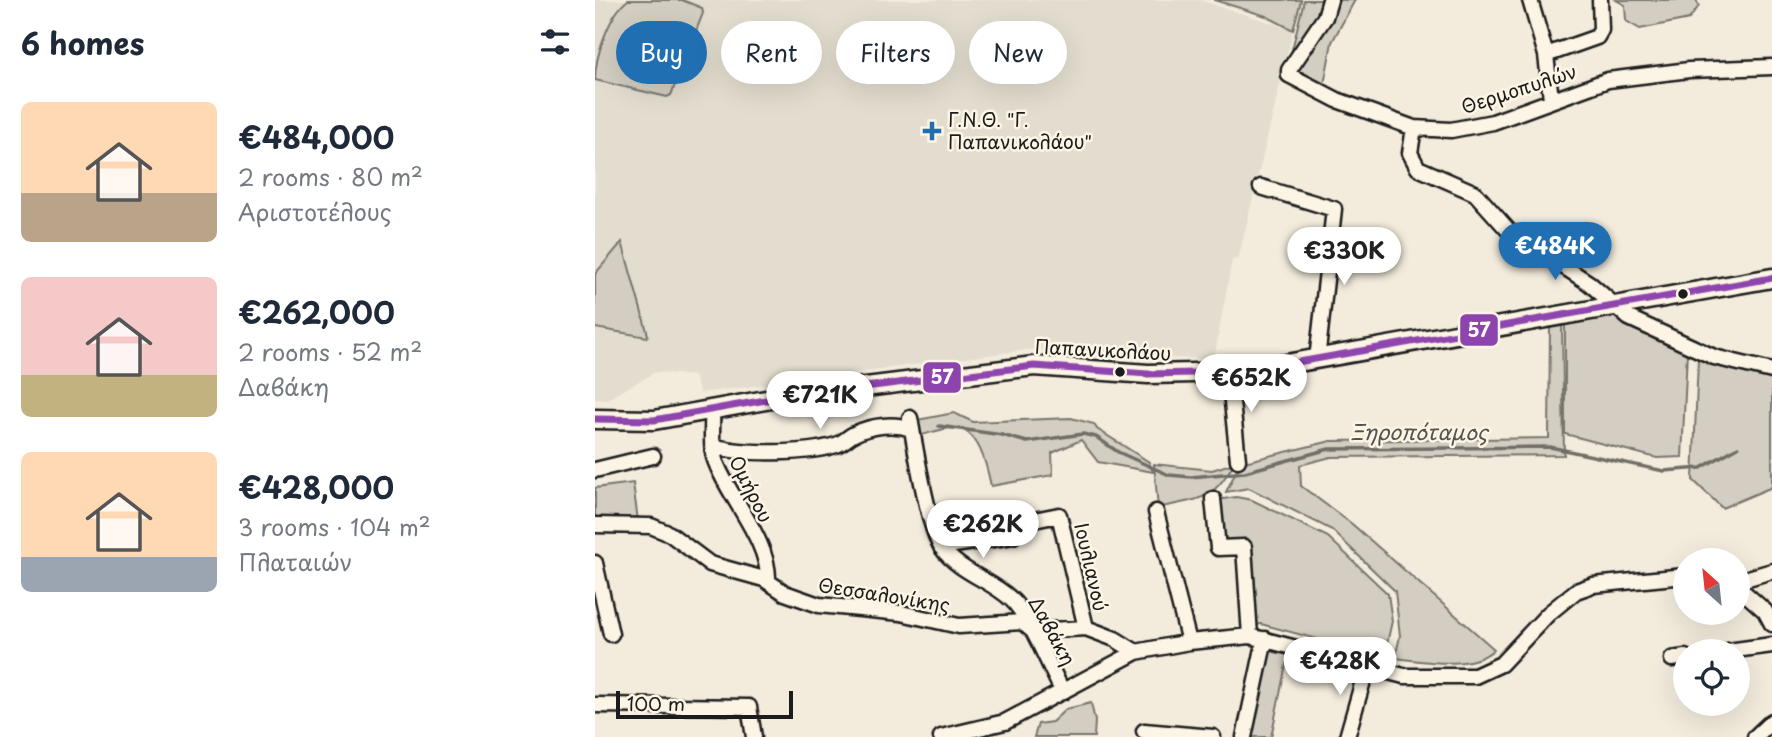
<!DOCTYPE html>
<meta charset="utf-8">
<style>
:root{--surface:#fff;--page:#f2f2f3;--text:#1f2937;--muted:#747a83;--accent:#1f6fb2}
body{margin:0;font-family:"Playpen Sans",sans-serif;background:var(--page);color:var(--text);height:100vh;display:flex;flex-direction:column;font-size:26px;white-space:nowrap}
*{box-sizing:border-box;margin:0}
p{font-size:23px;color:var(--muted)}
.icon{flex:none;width:38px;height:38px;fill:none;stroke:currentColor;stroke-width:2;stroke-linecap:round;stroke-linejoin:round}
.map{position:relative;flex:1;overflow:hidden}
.sheet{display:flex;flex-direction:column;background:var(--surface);width:595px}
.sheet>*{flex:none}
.hud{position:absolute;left:21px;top:21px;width:665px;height:63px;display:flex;gap:14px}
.needle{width:46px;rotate:333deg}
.tools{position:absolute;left:1078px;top:548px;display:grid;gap:14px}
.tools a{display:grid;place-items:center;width:77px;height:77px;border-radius:50%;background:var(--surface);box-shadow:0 7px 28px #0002;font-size:35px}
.scale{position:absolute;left:21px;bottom:18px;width:177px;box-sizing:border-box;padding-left:7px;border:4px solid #1c1c1c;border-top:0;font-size:19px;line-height:24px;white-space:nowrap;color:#1c1c1c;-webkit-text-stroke:5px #fcf5e5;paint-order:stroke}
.price{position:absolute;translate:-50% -60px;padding:0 16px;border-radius:24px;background:#fff;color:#222;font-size:23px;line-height:46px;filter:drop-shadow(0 2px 4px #0008)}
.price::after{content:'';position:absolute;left:50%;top:42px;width:21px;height:16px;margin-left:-10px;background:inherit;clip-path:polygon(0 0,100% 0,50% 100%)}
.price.on{background:var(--accent);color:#fff}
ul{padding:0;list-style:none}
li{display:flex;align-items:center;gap:21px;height:175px;padding:0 21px}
li span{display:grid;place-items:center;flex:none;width:196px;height:140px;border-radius:10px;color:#555}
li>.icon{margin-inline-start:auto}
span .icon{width:84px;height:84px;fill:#fffc;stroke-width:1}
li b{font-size:30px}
h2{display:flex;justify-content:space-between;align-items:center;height:84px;padding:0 21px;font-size:30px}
.tag{padding:0 24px;border-radius:32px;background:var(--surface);box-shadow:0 7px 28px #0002;font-size:24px;line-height:63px}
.tag.on{background:var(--accent);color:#fff}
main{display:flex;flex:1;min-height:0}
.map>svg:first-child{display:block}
.built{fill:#e3ddcf}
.green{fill:#d3cec1;stroke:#78756e;stroke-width:2}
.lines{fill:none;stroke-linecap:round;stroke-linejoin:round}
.stream{stroke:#716e68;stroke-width:3.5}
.minor-casing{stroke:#1c1c1c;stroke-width:19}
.major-casing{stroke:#1c1c1c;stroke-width:23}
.minor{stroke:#fcf5e5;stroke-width:14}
.major{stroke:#fcf5e5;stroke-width:18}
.bus-1-casing{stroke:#fcf5e5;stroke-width:12}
.bus-1{stroke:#8e44ad;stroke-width:7}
.poi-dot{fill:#1f6fb2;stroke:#fcf5e5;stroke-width:2.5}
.bus-dot{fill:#1c1c1c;stroke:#fcf5e5;stroke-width:2.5}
.labels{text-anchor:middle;stroke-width:5;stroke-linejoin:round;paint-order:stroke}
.street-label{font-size:19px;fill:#1c1c1c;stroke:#fcf5e5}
.poi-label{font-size:19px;fill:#1c1c1c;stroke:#fcf5e5;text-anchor:start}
.water-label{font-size:21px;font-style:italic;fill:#55534f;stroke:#fcf5e5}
.line-badge{stroke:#fcf5e5;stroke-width:2.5}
.badge-label{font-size:19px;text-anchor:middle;font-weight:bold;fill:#fff}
</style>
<main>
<section class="sheet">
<h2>6 homes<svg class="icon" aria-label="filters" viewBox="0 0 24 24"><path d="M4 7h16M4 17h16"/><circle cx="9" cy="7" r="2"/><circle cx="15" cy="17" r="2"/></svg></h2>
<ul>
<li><span style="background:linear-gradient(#ffd9b3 65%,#b9a48a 0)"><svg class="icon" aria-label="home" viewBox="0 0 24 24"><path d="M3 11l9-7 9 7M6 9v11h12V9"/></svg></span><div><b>€484,000</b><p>2 rooms · 80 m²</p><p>Αριστοτέλους</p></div></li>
<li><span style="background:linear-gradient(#f6c9c9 70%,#c2b280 0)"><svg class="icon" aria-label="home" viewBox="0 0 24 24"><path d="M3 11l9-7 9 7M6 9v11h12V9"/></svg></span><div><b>€262,000</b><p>2 rooms · 52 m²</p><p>Δαβάκη</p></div></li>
<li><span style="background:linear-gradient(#ffd9b3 75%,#9aa5b1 0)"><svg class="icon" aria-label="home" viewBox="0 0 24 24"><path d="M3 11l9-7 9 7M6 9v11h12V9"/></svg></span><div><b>€428,000</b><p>3 rooms · 104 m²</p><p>Πλαταιών</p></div></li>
</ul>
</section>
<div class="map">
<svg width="1177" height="737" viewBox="0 0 1177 737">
<rect width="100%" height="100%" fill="#f3ecdd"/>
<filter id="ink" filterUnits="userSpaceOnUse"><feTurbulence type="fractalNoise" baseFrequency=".0143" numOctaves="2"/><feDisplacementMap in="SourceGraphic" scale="14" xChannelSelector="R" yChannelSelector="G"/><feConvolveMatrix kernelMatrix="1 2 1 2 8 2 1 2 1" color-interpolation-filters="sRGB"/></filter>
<g filter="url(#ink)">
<path class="built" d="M0 0H605L698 30 643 260 638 259 636 265 619 359 551 357 486 349 431 350 105 393 99 376 61 372 10 400 0 398Z"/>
<path class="green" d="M33 0H87L107 8 108 13 76 95 72 97 0 80C0 57 14 14 33 0Z
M619 0H706L698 30 671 16Z
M709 0H732L727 16 695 58Z
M739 0H760L737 42 728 90 698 73Z
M1021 0H1101L1104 6 1094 19 1045 29 1031 21 1030 5Z
M27 242 53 335 52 337 0 328V274Z
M1022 315 1092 352 1087 457 1062 458 970 434V325Z
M967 323 969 455 736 457 705 465 706 486 757 524 899 649C877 671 828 661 800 658L805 636 800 591 737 530 654 488 631 492 645 463 736 441 954 438 955 326Z
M1103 359 1177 379V487L1127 508 1098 480Z
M359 413 378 422 476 418 499 424 502 429 554 462 558 472 503 462 486 440 457 453 458 475 396 486C392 467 384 428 359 428 347 428 332 434 320 437L317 421Z
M639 463C617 503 604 498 563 508L559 464 617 470Z
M38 483 43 521 0 519V488Z
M641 497 657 500 733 537 793 594 797 621 789 657 666 624 659 625 655 541H630L622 500Z
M674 651 693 655 676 737H654Z
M496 703 500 721 499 737H439L443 724 457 722 471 709Z"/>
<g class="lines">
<path class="stream" d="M344 426 407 435 432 442 488 434 501 437 523 452 574 475 596 477 650 472 734 449 955 447 1069 471 1106 468 1143 447"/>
<g class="minor-casing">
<path id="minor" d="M735 0 730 17 694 70V75L742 100 819 128 856 130 898 122 1013 80 1094 70 1177 67
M935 0 951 55 956 99
M951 55 1002 37 1006 30 1005 0
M819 128 815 153 823 168 880 193 914 231 994 283 1034 318 1119 357 1177 371
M666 187 739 209 722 360
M634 373 643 460
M117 411C118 425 115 448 120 460 133 497 175 541 173 581
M315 418C320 446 333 528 347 548 364 572 396 580 416 599 434 615 455 668 468 692
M118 446C148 455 211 454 241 445 248 443 253 437 259 434 277 425 299 423 317 429
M0 470 58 456
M618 499 623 548 649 547 655 636
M561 512 594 642
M0 525 56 526 75 534 115 564 169 579 190 593 224 605 306 613 364 626 427 622 438 631 491 628 520 639 541 652
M346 547 418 536 424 523 464 515 491 628
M0 563 16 634
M1143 581 1177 571
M1143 587 1170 611 1177 624
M1133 651 1177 645
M1077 659 1090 657
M0 705 154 707 159 737
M549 731 618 737
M346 737 410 722 541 652 594 642 655 636 809 676H880L906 664 953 614 981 591 998 585 1090 576
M649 737 670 639
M752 737 772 667
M1160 737 1177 721"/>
</g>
<g class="major-casing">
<path id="major" d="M0 419 59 420 182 398 439 366 553 374 647 372 1177 278"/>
</g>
<use href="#minor" class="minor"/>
<use href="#major" class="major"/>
<g class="bus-1-casing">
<path id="bus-1" d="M0 419 59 420 182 398 439 366 553 374 647 372 1177 278"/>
</g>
<use href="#bus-1" class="bus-1"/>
</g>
</g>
<path class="poi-dot" d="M333.5 120.5h7v7h7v7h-7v7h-7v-7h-7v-7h7z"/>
<g class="bus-dot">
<circle cx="1088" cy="294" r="6"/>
<circle cx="525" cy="372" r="6"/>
</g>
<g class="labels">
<g class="street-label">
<text transform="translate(924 89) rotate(-18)" y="7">Θερμοπυλών</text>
<text transform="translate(508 350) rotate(3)" y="7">Παπανικολάου</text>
<text transform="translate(156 489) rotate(63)" y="7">Ομήρου</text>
<text transform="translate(496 567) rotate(77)" y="7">Ιουλιανού</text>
<text transform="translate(289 595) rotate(9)" y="7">Θεσσαλονίκης</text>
<text transform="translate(457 631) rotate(61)" y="7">Δαβάκη</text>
</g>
<g class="poi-label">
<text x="353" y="127">Γ.Ν.Θ. "Γ.<tspan x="353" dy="22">Παπανικολάου"</tspan></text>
</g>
<g class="water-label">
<text x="824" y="440">Ξηροπόταμος</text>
</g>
</g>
<g class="line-badge">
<rect x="864" y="313" width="40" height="34" rx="7" fill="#8e44ad"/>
<rect x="327" y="361" width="40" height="33" rx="7" fill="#8e44ad"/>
</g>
<g class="badge-label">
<text x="884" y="337">57</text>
<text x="347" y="384">57</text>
</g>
</svg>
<div class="tools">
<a><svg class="needle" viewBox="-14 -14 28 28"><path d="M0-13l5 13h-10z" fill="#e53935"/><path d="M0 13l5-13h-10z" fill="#747a83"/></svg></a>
<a><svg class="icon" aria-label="locate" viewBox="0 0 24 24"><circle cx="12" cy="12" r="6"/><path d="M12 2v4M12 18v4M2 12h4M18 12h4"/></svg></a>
</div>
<div class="scale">100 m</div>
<b class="price on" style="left:960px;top:282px">€484K</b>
<b class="price" style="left:749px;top:287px">€330K</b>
<b class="price" style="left:656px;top:414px">€652K</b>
<b class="price" style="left:225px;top:431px">€721K</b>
<b class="price" style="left:388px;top:560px">€262K</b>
<b class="price" style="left:745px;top:697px">€428K</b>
<div class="hud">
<a class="tag on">Buy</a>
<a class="tag">Rent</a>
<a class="tag">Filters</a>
<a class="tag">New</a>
</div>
</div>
</main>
